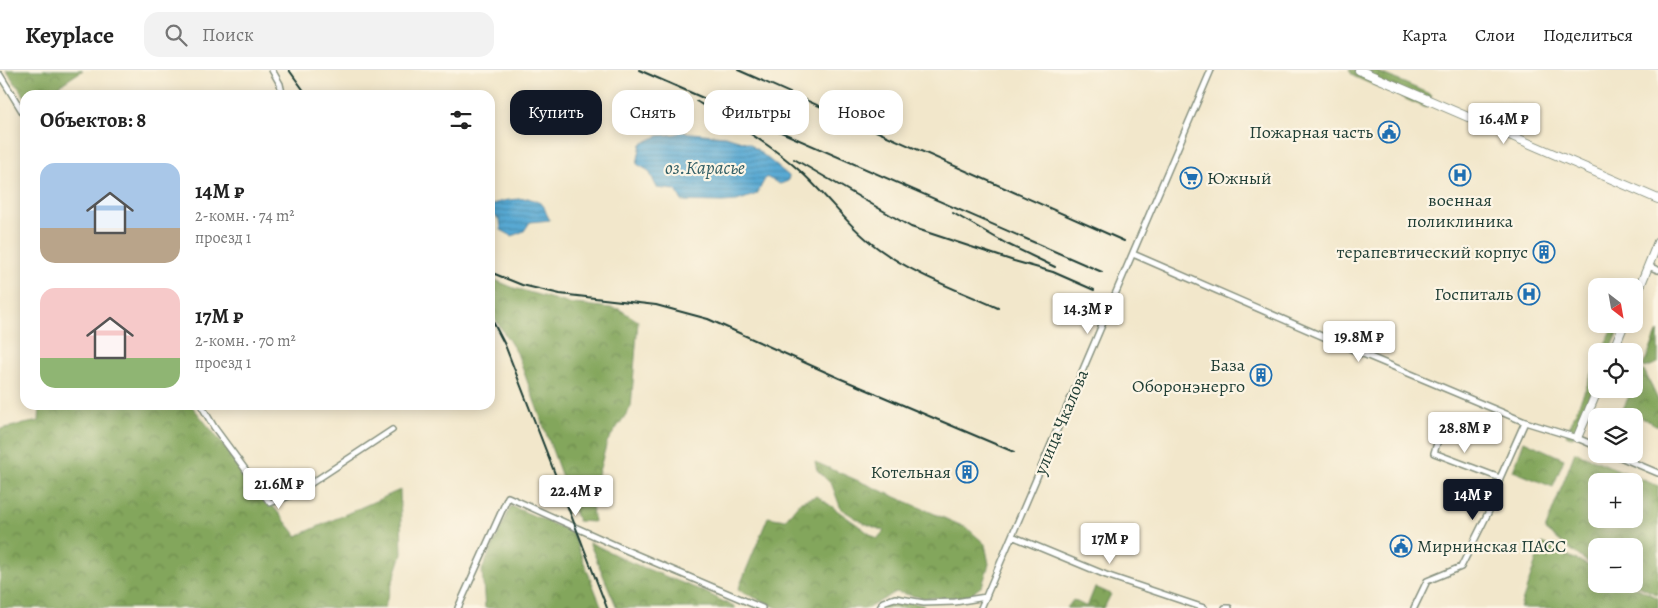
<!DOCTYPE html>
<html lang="ru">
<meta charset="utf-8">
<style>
:root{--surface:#fff;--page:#f2f2f2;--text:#222;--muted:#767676;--line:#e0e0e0;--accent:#111827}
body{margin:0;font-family:Alegreya,serif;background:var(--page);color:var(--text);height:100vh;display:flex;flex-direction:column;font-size:19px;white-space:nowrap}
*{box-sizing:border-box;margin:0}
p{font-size:16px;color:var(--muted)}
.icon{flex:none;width:28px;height:28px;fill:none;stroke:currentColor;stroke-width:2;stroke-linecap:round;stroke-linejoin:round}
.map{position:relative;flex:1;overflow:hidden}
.sheet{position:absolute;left:20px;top:20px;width:475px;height:320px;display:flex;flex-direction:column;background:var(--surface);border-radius:15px;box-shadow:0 2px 12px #0003}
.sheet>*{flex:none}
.top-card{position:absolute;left:510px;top:20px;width:475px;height:45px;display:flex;gap:10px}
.needle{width:32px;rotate:149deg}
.tools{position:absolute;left:1588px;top:208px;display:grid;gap:10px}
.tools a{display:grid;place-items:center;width:55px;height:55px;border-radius:10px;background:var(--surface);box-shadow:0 2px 12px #0003;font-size:25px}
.price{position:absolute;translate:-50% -42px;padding:0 11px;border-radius:5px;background:#fff;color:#222;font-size:16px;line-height:32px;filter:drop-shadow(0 1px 2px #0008)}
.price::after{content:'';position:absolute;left:50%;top:30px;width:15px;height:11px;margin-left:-8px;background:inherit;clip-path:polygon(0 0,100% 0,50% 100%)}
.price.active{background:var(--accent);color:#fff}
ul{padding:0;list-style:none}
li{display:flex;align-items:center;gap:15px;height:125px;padding:0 20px}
li span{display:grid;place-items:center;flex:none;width:140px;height:100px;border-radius:15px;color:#555}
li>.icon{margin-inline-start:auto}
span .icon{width:60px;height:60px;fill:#fffc;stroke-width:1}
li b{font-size:21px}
h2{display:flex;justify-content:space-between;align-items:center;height:60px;padding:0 20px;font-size:21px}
.tag{padding:0 18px;border-radius:15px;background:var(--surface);box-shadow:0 2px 12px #0003;font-size:18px;line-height:45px}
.tag.active{background:var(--accent);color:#fff}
header{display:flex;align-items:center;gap:30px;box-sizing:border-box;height:70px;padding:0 25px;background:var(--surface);border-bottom:1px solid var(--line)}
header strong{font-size:24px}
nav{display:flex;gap:28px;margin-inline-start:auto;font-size:18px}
.search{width:350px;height:45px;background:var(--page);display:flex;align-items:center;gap:12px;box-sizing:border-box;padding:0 18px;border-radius:15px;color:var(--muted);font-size:19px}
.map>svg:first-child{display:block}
.forest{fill:url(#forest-crowns);stroke:#517248;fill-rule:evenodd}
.water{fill:url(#water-rules);stroke:#3c7384}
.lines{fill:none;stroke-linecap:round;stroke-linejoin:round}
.street-casing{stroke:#889280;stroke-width:8}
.secondary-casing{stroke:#889280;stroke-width:10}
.street{stroke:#fff;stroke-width:5}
.secondary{stroke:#fff;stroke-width:8}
.rail{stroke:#1f3d34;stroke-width:2}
.labels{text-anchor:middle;stroke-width:4.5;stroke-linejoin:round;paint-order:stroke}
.poi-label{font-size:18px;fill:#1f3d34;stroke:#fcf5e5;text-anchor:end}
.street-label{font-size:18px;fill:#1f3d34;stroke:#fcf5e5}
.water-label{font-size:19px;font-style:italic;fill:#305d64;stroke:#fcf5e5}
</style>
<header>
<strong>Keyplace</strong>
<div class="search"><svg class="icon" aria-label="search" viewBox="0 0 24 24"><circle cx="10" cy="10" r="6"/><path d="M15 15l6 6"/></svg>Поиск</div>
<nav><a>Карта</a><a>Слои</a><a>Поделиться</a></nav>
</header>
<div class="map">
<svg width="1658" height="538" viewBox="0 0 1658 538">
<defs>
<pattern id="forest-crowns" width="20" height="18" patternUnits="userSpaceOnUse" patternTransform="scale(1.25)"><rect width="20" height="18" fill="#83a65c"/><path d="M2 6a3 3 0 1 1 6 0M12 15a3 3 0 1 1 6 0" fill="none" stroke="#6b884d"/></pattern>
<pattern id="water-rules" width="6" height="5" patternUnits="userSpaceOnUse" patternTransform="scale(1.25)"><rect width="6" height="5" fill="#58a9d3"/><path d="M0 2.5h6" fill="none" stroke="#488bac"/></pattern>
</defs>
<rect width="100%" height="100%" fill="#fcf5e5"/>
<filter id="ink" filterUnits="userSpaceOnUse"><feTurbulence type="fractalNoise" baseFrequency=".02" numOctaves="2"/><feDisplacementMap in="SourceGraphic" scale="10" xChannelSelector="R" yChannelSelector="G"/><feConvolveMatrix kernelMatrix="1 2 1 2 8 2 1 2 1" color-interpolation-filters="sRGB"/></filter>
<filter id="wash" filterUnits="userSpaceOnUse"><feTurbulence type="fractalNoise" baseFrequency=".0096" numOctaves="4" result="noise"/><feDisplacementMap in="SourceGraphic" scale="20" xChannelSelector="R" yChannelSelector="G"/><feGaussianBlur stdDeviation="1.12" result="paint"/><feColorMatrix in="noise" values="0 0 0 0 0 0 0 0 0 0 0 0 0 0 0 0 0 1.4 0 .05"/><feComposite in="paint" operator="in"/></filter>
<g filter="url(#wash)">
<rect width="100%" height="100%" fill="#f2e7cb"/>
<path class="forest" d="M6 0H83L45 25H25V27Z
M1349 0H1374L1432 25 1426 38 1353 6Z
M490 208 514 218 567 233 619 239 638 251 631 337 607 372 591 431 594 452 578 451 517 283 490 241Z
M1614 254H1622L1610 281H1602Z
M1658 261V293L1645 298 1643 296Z
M1596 294V313L1573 368 1566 365Z
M1641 300 1645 302 1658 330V356L1623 339Z
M40 335H191L297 466 400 420 402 484 384 538H0V359L39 351Z
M1524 371 1564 389 1553 417 1513 401Z
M1575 382 1658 416V525L1634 514V476H1596V496L1586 491 1545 460ZM1596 411H1634V449H1596Z
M815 392 967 458 985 474 989 494 982 516 967 527 923 528 896 522 868 538H778L738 520 768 447 785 450 801 431 817 426 877 469 884 461 864 453 841 439 832 415 817 400Z
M511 436 572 462 602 538H485L482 500Z
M589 472 632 493 705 522 736 538H617Z
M1542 473 1596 499V514H1628L1658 528V538H1520Z
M1095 517 1111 524 1104 538H1067L1073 530 1087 537Z
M896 530 924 535 922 538H882L884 535Z"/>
<path class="water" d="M681 62 725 66 749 73 789 106 788 111 780 114 766 107 757 124 737 131 722 132 682 131 676 120 657 118 649 101 637 94 641 74 658 66 676 64Z
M528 128C550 136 540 134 550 150L530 152 524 161 512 166 501 160 500 150 491 143 492 135C504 129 515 130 528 128Z"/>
</g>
<g filter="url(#ink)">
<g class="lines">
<g class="street-casing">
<path id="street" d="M272 0 280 14 282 23 280 25
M0 5 25 46
M1133 184 1356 281 1525 352 1577 368 1596 376
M1648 196 1658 200
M201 335 214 357 270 433 295 424 392 360
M1443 354 1434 383 1500 408
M1613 384 1658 403
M1012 466 1106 505 1204 538
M458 538 508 427 628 481 762 538
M880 538 883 532 895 528 924 533 955 532 986 527
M981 538 1211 0
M1225 538H1229
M1414 538 1427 511 1461 497 1495 429 1500 408 1525 352"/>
</g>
<g class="secondary-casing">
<path id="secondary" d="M1359 0 1658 129
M1634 231 1658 172
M1613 281 1624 254
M1577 368 1598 319"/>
</g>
<use href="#street" class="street"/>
<use href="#secondary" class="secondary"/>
<path class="rail" d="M289 0 307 25
M639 0 1102 202
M738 0 1124 171
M696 31C732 52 769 73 800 101 828 126 848 157 879 179 915 205 958 220 998 238
M794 89 911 157 1014 191 1053 202 1094 220
M953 143 1007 174 1055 197
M490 202 522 215 560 224 656 235 708 249 839 308 1014 382
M490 246 505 275 607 538"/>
</g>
</g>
<defs>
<g id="civic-ring" transform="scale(1.125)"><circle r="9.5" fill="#fcf5e5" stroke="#1f6fb2" stroke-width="1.5"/><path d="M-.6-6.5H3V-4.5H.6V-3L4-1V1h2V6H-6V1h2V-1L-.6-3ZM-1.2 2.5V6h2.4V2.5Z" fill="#1f6fb2"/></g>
<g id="hospital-ring" transform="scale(1.125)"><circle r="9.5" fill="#fcf5e5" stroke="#1f6fb2" stroke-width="1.5"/><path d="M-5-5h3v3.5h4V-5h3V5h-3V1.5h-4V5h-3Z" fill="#1f6fb2"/></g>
<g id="supermarket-ring" transform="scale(1.125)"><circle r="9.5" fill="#fcf5e5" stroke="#1f6fb2" stroke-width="1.5"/><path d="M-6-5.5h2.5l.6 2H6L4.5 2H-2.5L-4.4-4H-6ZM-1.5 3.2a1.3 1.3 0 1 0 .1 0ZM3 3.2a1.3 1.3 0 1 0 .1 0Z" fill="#1f6fb2"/></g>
<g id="building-ring" transform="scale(1.125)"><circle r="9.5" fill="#fcf5e5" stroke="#1f6fb2" stroke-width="1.5"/><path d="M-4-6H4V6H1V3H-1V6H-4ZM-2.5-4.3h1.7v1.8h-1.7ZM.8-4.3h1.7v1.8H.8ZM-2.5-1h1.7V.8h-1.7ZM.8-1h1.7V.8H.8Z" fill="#1f6fb2"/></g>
</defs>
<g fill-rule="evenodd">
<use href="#civic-ring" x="1389" y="62"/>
<use href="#hospital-ring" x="1460" y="105"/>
<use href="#supermarket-ring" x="1191" y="108"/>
<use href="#building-ring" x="1544" y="182"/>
<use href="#hospital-ring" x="1529" y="224"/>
<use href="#building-ring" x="1261" y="305"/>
<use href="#building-ring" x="967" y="402"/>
<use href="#civic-ring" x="1401" y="476"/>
</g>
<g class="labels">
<g class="poi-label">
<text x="1373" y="68">Пожарная часть</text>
<text x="1207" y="114" text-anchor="start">Южный</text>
<text x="1460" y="136" text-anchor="middle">военная<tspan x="1460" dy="21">поликлиника</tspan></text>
<text x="1528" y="188">терапевтический корпус</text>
<text x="1513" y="230">Госпиталь</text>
<text x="1245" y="301">База<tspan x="1245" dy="21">Оборонэнерго</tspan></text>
<text x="951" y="408">Котельная</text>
<text x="1417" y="482" text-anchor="start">Мирнинская ПАСС</text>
</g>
<g class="street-label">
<text transform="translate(1061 352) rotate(-67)" y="6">улица Чкалова</text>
</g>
<g class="water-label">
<text x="705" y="104">оз.Карасье</text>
</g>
</g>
</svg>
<div class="tools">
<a><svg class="needle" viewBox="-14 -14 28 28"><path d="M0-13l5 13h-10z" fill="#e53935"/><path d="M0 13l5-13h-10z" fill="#767676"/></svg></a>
<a><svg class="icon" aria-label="locate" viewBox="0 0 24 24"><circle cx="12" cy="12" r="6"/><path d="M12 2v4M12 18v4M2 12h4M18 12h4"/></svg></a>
<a><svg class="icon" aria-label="layers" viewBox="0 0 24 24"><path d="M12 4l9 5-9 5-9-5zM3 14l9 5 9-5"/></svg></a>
<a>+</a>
<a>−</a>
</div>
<b class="price" style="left:1504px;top:75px">16.4M ₽</b>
<b class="price" style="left:1088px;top:265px">14.3M ₽</b>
<b class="price" style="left:1359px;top:293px">19.8M ₽</b>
<b class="price" style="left:1465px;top:384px">28.8M ₽</b>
<b class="price" style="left:279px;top:440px">21.6M ₽</b>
<b class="price" style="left:576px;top:447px">22.4M ₽</b>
<b class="price active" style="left:1473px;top:451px">14M ₽</b>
<b class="price" style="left:1110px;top:495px">17M ₽</b>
<div class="top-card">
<a class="tag active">Купить</a>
<a class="tag">Снять</a>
<a class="tag">Фильтры</a>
<a class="tag">Новое</a>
</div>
<section class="sheet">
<h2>Объектов: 8<svg class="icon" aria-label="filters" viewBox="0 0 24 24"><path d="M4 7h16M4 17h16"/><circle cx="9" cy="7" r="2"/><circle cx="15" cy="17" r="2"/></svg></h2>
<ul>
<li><span style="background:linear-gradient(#a9c7e8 65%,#b9a48a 0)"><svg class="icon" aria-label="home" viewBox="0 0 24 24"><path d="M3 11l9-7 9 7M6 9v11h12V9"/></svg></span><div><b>14M ₽</b><p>2-комн. · 74 m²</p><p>проезд 1</p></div></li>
<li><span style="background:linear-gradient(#f6c9c9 70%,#8fb573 0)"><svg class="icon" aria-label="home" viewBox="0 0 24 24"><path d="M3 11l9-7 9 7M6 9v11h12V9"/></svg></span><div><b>17M ₽</b><p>2-комн. · 70 m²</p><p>проезд 1</p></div></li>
</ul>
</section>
</div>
